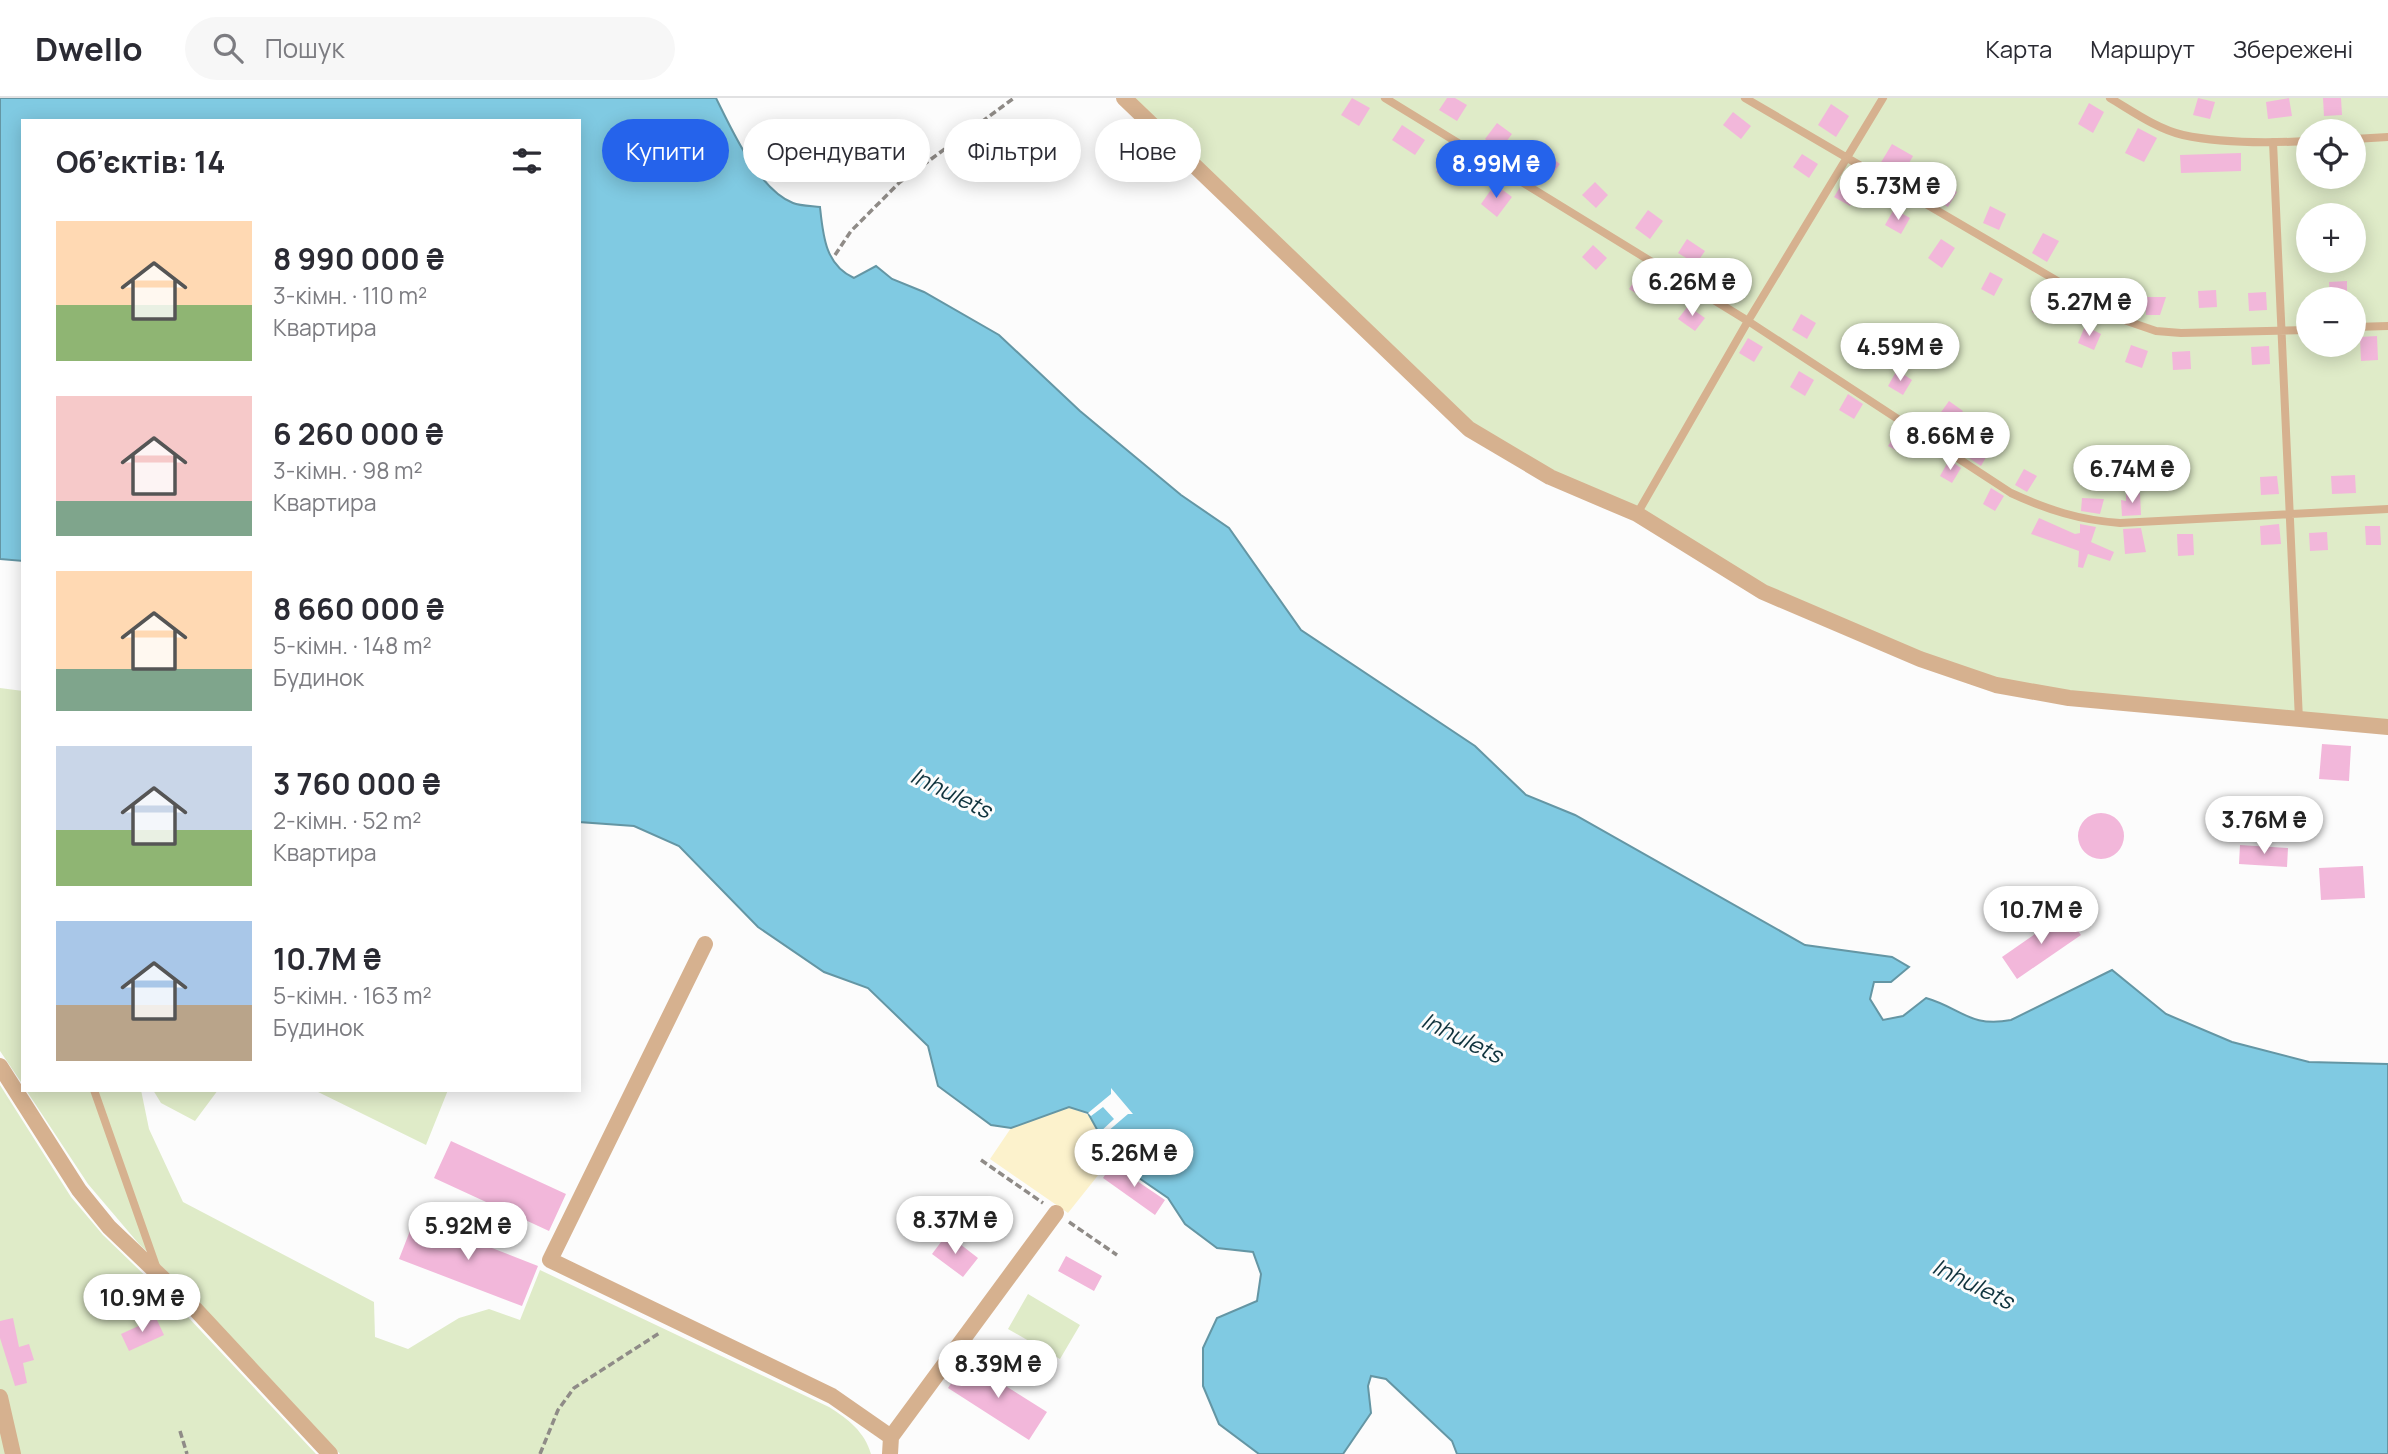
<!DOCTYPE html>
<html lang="uk">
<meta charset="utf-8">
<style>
:root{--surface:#fff;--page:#f7f7f7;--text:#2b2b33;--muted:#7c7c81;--line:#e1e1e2;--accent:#2563eb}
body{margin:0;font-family:Manrope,sans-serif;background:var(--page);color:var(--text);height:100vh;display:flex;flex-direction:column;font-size:26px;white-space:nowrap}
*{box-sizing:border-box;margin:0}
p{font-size:23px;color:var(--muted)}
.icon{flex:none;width:38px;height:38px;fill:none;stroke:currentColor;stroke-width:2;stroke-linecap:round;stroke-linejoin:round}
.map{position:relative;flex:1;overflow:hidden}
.side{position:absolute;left:21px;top:21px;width:560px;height:973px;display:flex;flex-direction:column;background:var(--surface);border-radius:0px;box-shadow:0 4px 18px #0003}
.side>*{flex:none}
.top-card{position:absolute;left:602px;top:21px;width:665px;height:63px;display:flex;gap:14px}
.tools{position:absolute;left:2296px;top:21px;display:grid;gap:14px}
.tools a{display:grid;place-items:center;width:70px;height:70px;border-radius:50%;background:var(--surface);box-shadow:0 4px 18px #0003;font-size:35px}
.price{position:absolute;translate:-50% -60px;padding:0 16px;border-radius:24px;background:#fff;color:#222;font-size:23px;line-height:46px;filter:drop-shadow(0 2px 4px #0008)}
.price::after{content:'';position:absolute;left:50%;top:42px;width:21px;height:16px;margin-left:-10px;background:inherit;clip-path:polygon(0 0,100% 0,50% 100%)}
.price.selected{background:var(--accent);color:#fff}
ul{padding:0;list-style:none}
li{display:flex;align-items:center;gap:21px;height:175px;padding:0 35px}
li span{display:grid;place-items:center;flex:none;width:196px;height:140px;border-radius:0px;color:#555}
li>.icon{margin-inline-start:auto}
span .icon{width:84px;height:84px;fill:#fffc;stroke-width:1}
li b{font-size:30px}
h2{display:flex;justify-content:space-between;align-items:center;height:84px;padding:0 35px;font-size:30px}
.tag{padding:0 24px;border-radius:32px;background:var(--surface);box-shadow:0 4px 18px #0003;font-size:24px;line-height:63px}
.tag.selected{background:var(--accent);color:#fff}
header{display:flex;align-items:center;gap:42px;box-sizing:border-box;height:98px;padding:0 35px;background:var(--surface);border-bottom:2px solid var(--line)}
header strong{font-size:33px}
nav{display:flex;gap:38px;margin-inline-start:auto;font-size:24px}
.search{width:490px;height:63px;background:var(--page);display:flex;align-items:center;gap:18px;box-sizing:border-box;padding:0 24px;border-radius:38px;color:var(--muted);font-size:26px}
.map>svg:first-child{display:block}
.green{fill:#dfebc8;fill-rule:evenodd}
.sand{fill:#fcf2cc}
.water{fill:#80cae2;stroke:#6496a4;stroke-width:2}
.pier{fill:#fcfcfc}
.building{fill:#f2b7da}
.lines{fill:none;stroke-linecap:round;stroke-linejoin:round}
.path{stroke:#8f8b87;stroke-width:3.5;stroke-dasharray:7 3.5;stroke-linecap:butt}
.lane{stroke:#d6b18f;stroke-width:8}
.street{stroke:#d6b18f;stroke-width:16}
.labels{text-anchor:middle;stroke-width:6;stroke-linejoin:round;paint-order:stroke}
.water-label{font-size:23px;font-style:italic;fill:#0f333d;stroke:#fcfcfc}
</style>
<header>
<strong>Dwello</strong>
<div class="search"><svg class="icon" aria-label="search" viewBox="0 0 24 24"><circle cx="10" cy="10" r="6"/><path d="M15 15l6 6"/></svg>Пошук</div>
<nav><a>Карта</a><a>Маршрут</a><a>Збережені</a></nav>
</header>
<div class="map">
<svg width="2388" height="1356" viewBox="0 0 2388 1356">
<rect width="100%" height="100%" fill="#fcfcfc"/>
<path class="green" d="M1124 0H2388V629L1996 587 1763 494 1469 331ZM2308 33H2354V79H2308ZM2308 117H2354V163H2308ZM2308 201H2354V247H2308Z
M0 590 23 593V987L0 953Z
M0 987 71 1099 103 1137 187 1218 316 1356H0Z
M26 992H141L149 1031 183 1104 374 1204 375 1239 408 1251 459 1220 489 1211 520 1222 540 1172 829 1309C848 1321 865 1334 871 1356H340L201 1207 139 1146 88 1086Z
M153 992H218L195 1023 161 1005Z
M314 992H448L426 1047Z
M1028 1196 1080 1227 1060 1261 1008 1231Z"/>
<path class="sand" d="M1069 1009 1091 1018 1104 1056 1111 1061 1068 1115 990 1061 1011 1030Z"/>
<path class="water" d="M0 0H716C732 32 758 91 793 105 800 108 812 108 820 109 823 137 825 167 854 180L876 168 892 181 924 194 999 237 1080 313 1181 397 1229 430 1301 532 1475 648 1526 697 1575 717 1805 847 1892 859 1909 869 1891 884H1874L1870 901 1883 922 1903 918 1926 900C1961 910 1970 930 2011 922L2112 872 2166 916 2232 944 2309 964 2388 966V1356H1457L1452 1343 1386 1281 1371 1278 1368 1288 1371 1315 1343 1356H1259L1219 1326 1203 1288V1250L1217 1220 1257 1203 1261 1176 1253 1154 1217 1150 1185 1126 1168 1100 1104 1056 1099 1035 1088 1015 1069 1009 1011 1030 991 1027 938 988 928 948 868 890 824 874 758 829 679 748 634 728 579 724V23H23V463L0 461Z"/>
<path class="pier" d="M1111 990 1133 1016H1128L1100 1040 1099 1035 1114 1021 1103 1009 1091 1018 1088 1015 1111 996Z"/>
<path class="building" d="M1352 0 1370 10 1359 28 1341 17Z
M1447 0H1455L1467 7 1457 23 1439 12Z
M2198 0 2215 4 2210 21 2193 17Z
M2289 0 2292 18 2268 21 2266 4Z
M2323 0H2341L2342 17 2324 18Z
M2089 5 2104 14 2093 35 2078 26Z
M1831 6 1849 18 1836 39 1818 27Z
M1733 14 1751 28 1741 41 1723 27Z
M1497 25 1512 36 1500 52 1485 41Z
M1402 27 1425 42 1415 57 1392 42Z
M2138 30 2157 40 2144 64 2125 55Z
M1892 46 1913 58 1901 79 1880 66Z
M2241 55V73L2181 75 2180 57Z
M1802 56 1818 66 1809 80 1793 69Z
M1548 57 1560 66 1548 82 1536 73Z
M1448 58 1465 71 1453 87 1436 74Z
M1595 84 1608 97 1596 110 1582 97Z
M1843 84 1859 93 1850 108 1834 99Z
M1942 85 1957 94 1948 109 1933 100Z
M1495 86 1512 99 1497 119 1481 106Z
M1990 108 2006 116 1999 132 1983 125Z
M1894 111 1910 120 1901 136 1885 127Z
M1648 112 1663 123 1650 141 1635 130Z
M2043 135 2059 143 2047 164 2032 155Z
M1687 141 1705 153 1696 166 1678 155Z
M1941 141 1955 150 1942 170 1928 160Z
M1593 147 1607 160 1596 172 1582 159Z
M1735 170 1751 181 1741 195 1725 184Z
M1640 174 1654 183 1644 200 1629 191Z
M1990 174 2003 181 1994 198 1981 191Z
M2347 183V201H2330L2329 184Z
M2216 192 2217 209 2199 210 2198 193Z
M2266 194 2267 212 2249 213 2248 195Z
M2039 198 2055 206 2048 222 2032 214Z
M2145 199H2166L2160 217H2146Z
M1688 208 1705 220 1695 233 1678 221Z
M1801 216 1816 225 1807 241 1792 232Z
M2085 228 2101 236 2094 252 2078 245Z
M2377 238 2378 262 2361 263 2360 239Z
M1748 240 1763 249 1754 264 1739 255Z
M1851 241 1866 250 1857 265 1842 256Z
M2131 247 2148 253 2142 270 2125 264Z
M2269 248 2270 266 2252 267 2251 249Z
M2190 253 2191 271 2173 272 2172 254Z
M1897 272 1912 282 1903 297 1888 288Z
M1799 273 1814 282 1805 298 1790 289Z
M1848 296 1863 306 1854 321 1839 312Z
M1949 303 1963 313 1953 327 1939 317Z
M1898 332 1910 339 1901 355 1888 348Z
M1977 345 1990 352 1981 368 1969 360Z
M1949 362 1961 370 1952 385 1940 378Z
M2024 371 2037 378 2027 394 2015 387Z
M2355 377 2356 395 2332 396 2331 378Z
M2277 378 2279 396 2261 397 2260 379Z
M1991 390 2004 398 1995 413 1983 406Z
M2126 395H2140L2141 417 2122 418 2121 402 2126 403Z
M2082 400 2104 401 2100 416 2081 413Z
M2039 420 2075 436 2080 435V426L2096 429 2091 444 2114 454 2110 463 2088 456 2083 470 2078 469 2079 453 2031 436Z
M2279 426 2281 446 2261 447 2260 428Z
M2365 428H2380L2381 447H2366Z
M2141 430 2146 454 2125 456 2123 431Z
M2327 434 2328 452 2310 453 2309 435Z
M2177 436H2193L2194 457 2178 458Z
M2322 646 2351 648 2349 683 2319 681Z
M2078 738a23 23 0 1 1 46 0a23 23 0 1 1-46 0Z
M2240 747 2288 750 2287 769 2239 766Z
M2363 768 2365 800 2321 802 2319 770Z
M2065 815 2081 837 2017 881 2002 859Z
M451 1043 566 1096 549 1133 434 1080Z
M1112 1066 1165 1102 1155 1117 1103 1080Z
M415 1120 538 1168 522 1208 399 1161Z
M947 1136 978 1160 963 1179 932 1156Z
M1066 1158 1102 1178 1094 1193 1058 1173Z
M13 1220 19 1249 29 1246 34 1262 23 1265 27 1285 15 1288 0 1240V1223Z
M156 1220 164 1237 129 1253 121 1236Z
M966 1263 1047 1314 1029 1342 948 1290Z"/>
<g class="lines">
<path class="path" d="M835 157 851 133 900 84 1014 0
M981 1062 1043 1105
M1069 1124 1117 1157
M180 1333 187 1356
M540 1356 558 1312 574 1290 661 1234"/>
<path class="lane" d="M1385 0 1748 223 2011 395C2048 412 2079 422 2120 425L2388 411
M1745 0 2124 222 2156 233 2181 235 2308 232
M2110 0C2132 13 2157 31 2183 37 2220 45 2270 45 2308 43
M2354 41 2388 39
M2273 44 2299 622
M2354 229 2388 228
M1637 416 1748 223 1883 0
M94 992 156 1168"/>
<path class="street" d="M1124 0 1469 331 1550 379 1637 416 1763 494 1920 561 1996 587 2069 600 2388 629
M705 846 550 1162 832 1298 891 1339
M0 968 79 1092 109 1129 195 1211 330 1356
M0 1299 13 1356
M890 1356 891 1339 1056 1115"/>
</g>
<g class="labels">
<g class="water-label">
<text transform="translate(951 695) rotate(26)" y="8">Inhulets</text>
<text transform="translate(1462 940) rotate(26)" y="8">Inhulets</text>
<text transform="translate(1973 1186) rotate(26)" y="8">Inhulets</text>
</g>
</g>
</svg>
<div class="tools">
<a><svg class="icon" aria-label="locate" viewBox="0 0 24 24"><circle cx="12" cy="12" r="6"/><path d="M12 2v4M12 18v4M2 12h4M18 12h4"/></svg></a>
<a>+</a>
<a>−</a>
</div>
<b class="price selected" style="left:1496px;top:102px">8.99M ₴</b>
<b class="price" style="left:1898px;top:124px">5.73M ₴</b>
<b class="price" style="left:1692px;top:220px">6.26M ₴</b>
<b class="price" style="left:2089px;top:240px">5.27M ₴</b>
<b class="price" style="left:1900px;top:285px">4.59M ₴</b>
<b class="price" style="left:1950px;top:374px">8.66M ₴</b>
<b class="price" style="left:2132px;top:407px">6.74M ₴</b>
<b class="price" style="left:2264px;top:758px">3.76M ₴</b>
<b class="price" style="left:2041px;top:848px">10.7M ₴</b>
<b class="price" style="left:1134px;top:1091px">5.26M ₴</b>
<b class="price" style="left:955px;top:1158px">8.37M ₴</b>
<b class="price" style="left:468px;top:1164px">5.92M ₴</b>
<b class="price" style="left:142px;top:1236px">10.9M ₴</b>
<b class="price" style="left:998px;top:1302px">8.39M ₴</b>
<div class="top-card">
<a class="tag selected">Купити</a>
<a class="tag">Орендувати</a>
<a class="tag">Фільтри</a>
<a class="tag">Нове</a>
</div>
<section class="side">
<h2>Об’єктів: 14<svg class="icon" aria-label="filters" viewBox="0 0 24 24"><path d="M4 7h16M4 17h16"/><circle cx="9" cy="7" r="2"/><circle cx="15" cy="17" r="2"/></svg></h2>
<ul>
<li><span style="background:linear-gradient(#ffd9b3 60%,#8fb573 0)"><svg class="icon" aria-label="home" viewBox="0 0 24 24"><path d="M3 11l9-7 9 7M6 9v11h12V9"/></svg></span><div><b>8 990 000 ₴</b><p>3-кімн. · 110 m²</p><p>Квартира</p></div></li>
<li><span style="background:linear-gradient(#f6c9c9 75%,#7fa58c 0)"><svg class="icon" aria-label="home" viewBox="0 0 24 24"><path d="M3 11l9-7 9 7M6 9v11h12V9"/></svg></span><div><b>6 260 000 ₴</b><p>3-кімн. · 98 m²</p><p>Квартира</p></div></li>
<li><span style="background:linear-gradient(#ffd9b3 70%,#7fa58c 0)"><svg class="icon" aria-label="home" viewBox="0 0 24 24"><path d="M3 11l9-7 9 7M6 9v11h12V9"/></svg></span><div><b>8 660 000 ₴</b><p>5-кімн. · 148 m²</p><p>Будинок</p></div></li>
<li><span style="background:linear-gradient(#c9d6e8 60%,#8fb573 0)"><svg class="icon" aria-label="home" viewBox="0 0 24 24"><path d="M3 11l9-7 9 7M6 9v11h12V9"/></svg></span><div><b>3 760 000 ₴</b><p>2-кімн. · 52 m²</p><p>Квартира</p></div></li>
<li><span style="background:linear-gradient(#a9c7e8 60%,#b9a48a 0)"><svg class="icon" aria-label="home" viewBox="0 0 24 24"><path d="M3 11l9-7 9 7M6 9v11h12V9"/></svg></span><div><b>10.7M ₴</b><p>5-кімн. · 163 m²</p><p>Будинок</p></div></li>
</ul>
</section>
</div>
